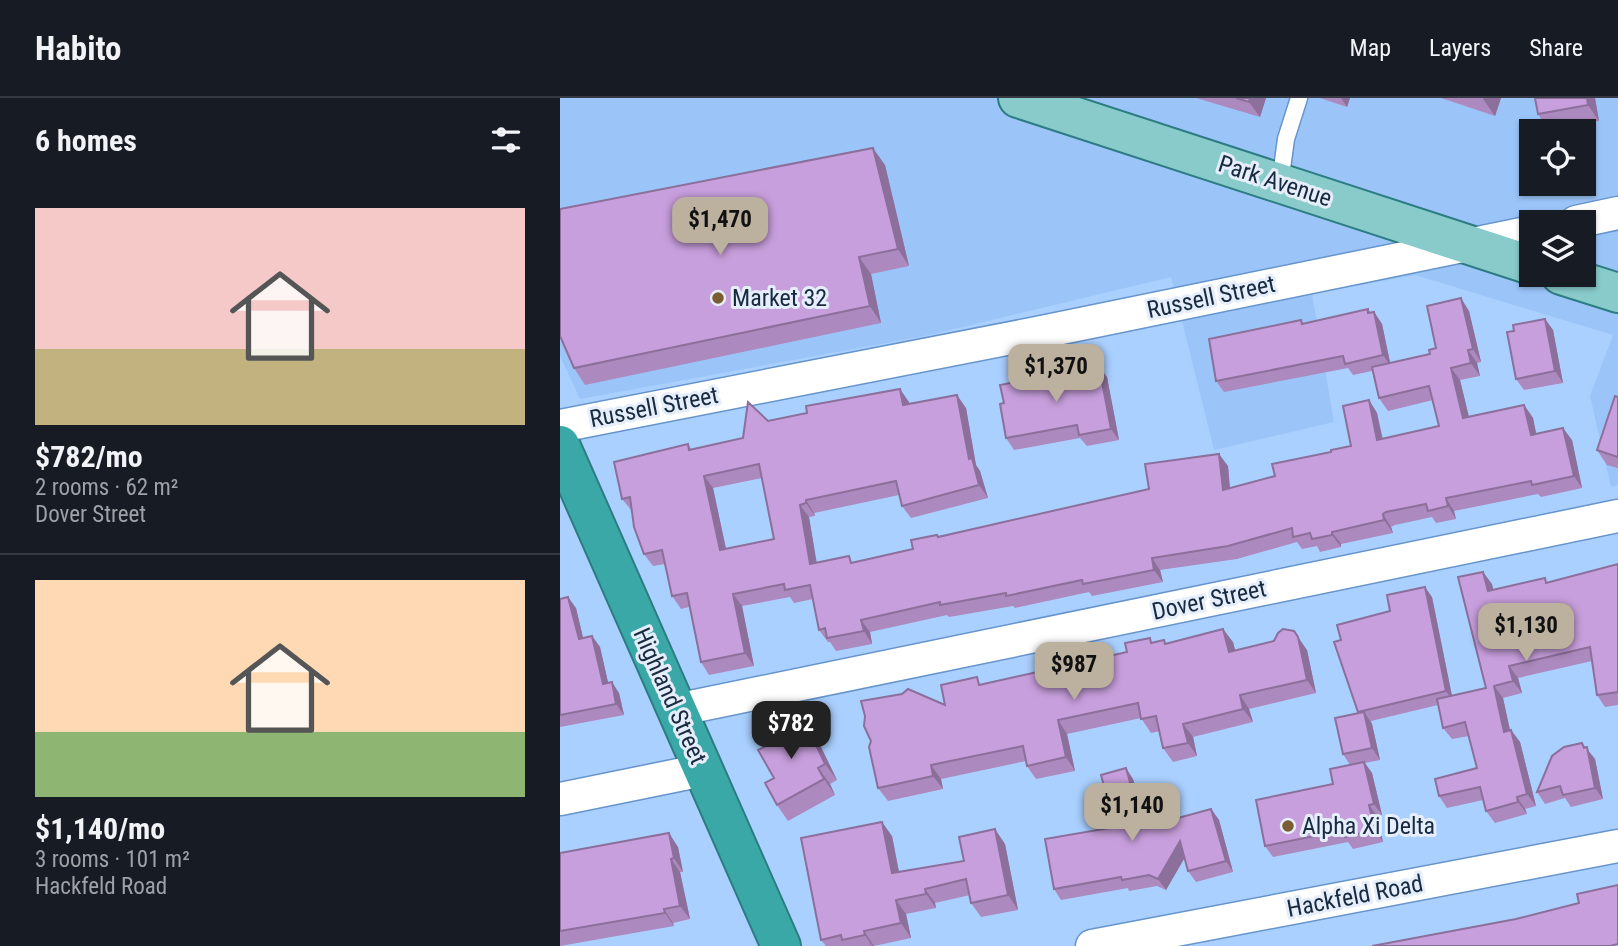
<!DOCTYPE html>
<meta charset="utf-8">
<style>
:root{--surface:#171b24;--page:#20242c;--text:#f1f3f6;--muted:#9ea1a6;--line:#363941;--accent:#bcb09e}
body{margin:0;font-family:"Roboto Condensed",sans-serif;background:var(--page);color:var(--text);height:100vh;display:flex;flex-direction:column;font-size:26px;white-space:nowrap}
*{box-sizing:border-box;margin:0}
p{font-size:23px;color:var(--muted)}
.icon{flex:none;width:38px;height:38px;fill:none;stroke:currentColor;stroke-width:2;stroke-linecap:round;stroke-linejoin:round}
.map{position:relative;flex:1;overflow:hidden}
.panel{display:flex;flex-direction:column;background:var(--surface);width:560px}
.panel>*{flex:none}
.tools{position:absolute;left:959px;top:21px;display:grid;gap:14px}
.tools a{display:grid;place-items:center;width:77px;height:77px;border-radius:0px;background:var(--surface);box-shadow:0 2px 5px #0004;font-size:35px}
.price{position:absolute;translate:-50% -60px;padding:0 16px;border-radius:14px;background:var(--accent);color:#111;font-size:23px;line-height:46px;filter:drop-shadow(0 2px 4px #0008)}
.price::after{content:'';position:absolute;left:50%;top:42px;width:21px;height:16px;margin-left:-10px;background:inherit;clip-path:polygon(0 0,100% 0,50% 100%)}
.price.selected{background:#222;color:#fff}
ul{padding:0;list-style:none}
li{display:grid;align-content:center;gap:14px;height:371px;padding:0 35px}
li+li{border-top:2px solid var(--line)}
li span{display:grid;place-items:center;height:217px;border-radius:0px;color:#555}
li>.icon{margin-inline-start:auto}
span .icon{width:126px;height:126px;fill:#fffc;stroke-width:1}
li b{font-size:30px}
h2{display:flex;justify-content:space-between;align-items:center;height:84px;padding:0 35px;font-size:30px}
header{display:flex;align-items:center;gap:42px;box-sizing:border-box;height:98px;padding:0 35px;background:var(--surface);border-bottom:2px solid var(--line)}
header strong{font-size:33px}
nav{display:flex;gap:38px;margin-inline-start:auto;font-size:24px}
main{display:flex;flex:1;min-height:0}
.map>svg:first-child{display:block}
.built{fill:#9bc5f9;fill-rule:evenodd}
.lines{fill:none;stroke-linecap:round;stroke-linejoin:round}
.lane-casing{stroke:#6694cc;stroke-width:19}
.street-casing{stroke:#6694cc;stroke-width:35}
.primary-casing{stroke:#2d7c83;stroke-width:42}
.highway-casing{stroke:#2d7c83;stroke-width:42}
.lane{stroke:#fff;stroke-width:16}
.street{stroke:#fff;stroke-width:32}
.primary{stroke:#88cbca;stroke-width:38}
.highway{stroke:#39a8a7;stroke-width:38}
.wall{fill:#ac89be;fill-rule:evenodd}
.shaded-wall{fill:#8c6f9b}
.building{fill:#c89fdd;stroke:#8c6f9b;stroke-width:2;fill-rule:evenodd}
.poi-dot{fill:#7c5d32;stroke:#e5eefa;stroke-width:2.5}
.labels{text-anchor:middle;stroke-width:6;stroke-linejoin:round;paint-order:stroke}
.street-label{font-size:24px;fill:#172a40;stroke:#e5eefa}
.poi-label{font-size:24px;fill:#172a40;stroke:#e5eefa;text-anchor:start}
</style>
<header>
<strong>Habito</strong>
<nav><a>Map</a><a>Layers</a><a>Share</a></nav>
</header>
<main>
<section class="panel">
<h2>6 homes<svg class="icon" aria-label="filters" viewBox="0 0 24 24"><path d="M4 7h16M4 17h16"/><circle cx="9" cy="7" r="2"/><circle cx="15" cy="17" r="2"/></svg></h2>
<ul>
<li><span style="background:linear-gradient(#f6c9c9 65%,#c2b280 0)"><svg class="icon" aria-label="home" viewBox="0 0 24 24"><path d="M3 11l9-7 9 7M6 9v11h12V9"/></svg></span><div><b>$782/mo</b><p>2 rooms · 62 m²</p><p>Dover Street</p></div></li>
<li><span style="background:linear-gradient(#ffd9b3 70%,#8fb573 0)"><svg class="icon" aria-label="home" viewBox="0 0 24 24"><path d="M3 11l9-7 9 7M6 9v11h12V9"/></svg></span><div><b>$1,140/mo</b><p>3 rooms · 101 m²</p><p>Hackfeld Road</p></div></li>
</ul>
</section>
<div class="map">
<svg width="1058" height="848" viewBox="0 0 1058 848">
<rect width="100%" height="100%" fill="#aad0ff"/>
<path class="built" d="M0 0H1058V387L1051 389 1030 298 1053 237 855 177 752 196 774 324 654 352 611 179 365 238 20 301 0 258ZM971 33H1024V86H971ZM971 124H1024V177H971Z"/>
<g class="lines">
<g class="lane-casing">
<path id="lane" d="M720 85 726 41 739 0"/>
</g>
<g class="street-casing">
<path id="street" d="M1016 124 1058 115
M0 328 477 235 971 134
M116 612 1058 418
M0 701 143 672
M532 848 1058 748"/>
</g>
<g class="primary-casing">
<path id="primary" d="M458 0 971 167
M1001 177 1058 195"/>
</g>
<g class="highway-casing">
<path id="highway" d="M0 347 221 848"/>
</g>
<use href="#lane" class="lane"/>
<use href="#street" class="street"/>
<use href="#primary" class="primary"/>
<use href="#highway" class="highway"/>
</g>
<path class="wall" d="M636 0H706L700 19Z
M760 0H790L787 9Z
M881 0H941L935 18Z
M1035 0 1039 23 989 33 978 16Z
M325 67 349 168 311 176 321 225 25 287 14 270Z
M909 213 921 264 917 265 920 278 900 282 909 319 964 307 973 320 976 336 1012 342 1022 390 981 399 978 396 894 413 896 421 876 425 872 419 835 427 831 429 833 435 781 446V449L760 454 757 448 742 451 737 444 677 461 600 472 603 484 532 498 529 494 455 510 453 508 389 519 387 517 310 534 312 546 276 553 270 544H268L259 532 253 501 234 505 230 499 182 508 194 568 149 577 141 564 129 509 121 511 112 498 105 466 93 468 84 456 72 413 62 401 128 346 131 351 183 340 208 323 349 304V306L406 310 416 367 420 373 428 400 351 420 342 408 339 397 254 415 255 418 249 419 256 464H294L353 451 377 437 379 439 589 391 668 368 670 390 715 378 771 354 791 348 809 302 817 315 823 341 879 328 873 302 828 313 819 300 812 273 793 277 788 270 664 294 656 283 741 222 744 226 814 214 822 226 830 265 870 256ZM202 380 214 441 166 451 153 390Z
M985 221 993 232 1003 285 964 292 956 281Z
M547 279 559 342 527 348 520 340 454 352 446 340Z
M1058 299V370L1047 367 1037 352Z
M1058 466V607L1045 609 1037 597 1032 563 958 580 962 595 943 600 950 633 951 632 960 644 976 708 965 711 967 716 935 725 926 713 923 702 887 710 879 698 917 670 909 638 892 641 883 630 878 607 811 623 812 626 820 662 805 665 812 675 822 717 817 718 823 744 793 751 788 744 713 759 705 748 773 686 790 667 783 656 799 615 781 542 872 499 892 598 926 590 932 486 933 492 988 484Z
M0 501 16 510 23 540 32 538 40 549 48 585 59 595 64 617 0 629Z
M593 544 606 545 673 544 675 552H747L756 595 689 611 693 624 633 639 637 658 613 664 603 650 600 633 591 635 581 620 507 636 515 673 476 681 467 668 466 663 381 681 383 691 328 703 318 690 385 607 422 586 567 554Z
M235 620 244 633 260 647 277 682 270 686 275 697 228 723 217 707 214 680 206 648Z
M1022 645 1035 661 1043 701 1011 709 1005 700 985 706 977 694Z
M573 681 586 726 591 728 651 711 659 722 673 774 636 784 628 773 625 759 606 792 597 788 569 793 568 790 501 802 494 791 555 729Z
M332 738 339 774 404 763 445 746 458 812 421 819 411 805 410 797 375 805 376 810 346 816 351 840 314 848H266L261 842Z
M118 749 123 774H120L130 821 113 825 114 828 0 848V755Z"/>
<path class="shaded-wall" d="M690 0H706L700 19 689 4Z
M781 0H790L787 9Z
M924 0H941L935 18 923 1Z
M1027 0H1035L1039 23 1028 7Z
M313 50 325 67 349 168 338 151Z
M299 159 311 176 321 225 310 208Z
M901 200 909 213 921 264 913 251Z
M808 211 815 222 814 214 822 226 831 269 823 257Z
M985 221 993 232 1003 285 995 273Z
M908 252 917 265 920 278 911 265Z
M539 268 547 279 559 342 551 331Z
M891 270 900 282 912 332 903 320Z
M340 291 349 304 352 320 343 307Z
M397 297 406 310 416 367 420 373 428 400 419 387 409 361Z
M809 302 817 315 825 355 817 342Z
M964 307 973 320 979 349 971 337Z
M1003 330 1012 342 1022 390 1014 378Z
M659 356 668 368 671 404 663 392Z
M144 378 153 390 169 465 160 452Z
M886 400 894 413 896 421 888 408Z
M246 402 254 415 255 418 246 405Z
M240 407 249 419 259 478 250 466Z
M823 416 831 429 833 435 824 422Z
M772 434 781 446V449L772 437Z
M592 460 600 472 603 484 594 472Z
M923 474 932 486 936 505 928 493Z
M865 489 872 499 893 603 886 593Z
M173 496 182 508 194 568 185 555Z
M8 499 16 510 26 552 19 541Z
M301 522 310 534 312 546 304 533Z
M663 531 673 544 679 567 669 554Z
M32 538 40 549 51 597 43 586Z
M738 539 747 552 756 595 747 582Z
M949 568 958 580 962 595 953 583Z
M52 584 59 595 64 617 56 606Z
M934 588 943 600 953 646 944 634Z
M680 597 689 611 693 624 683 611Z
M804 614 812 626 820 662 812 650Z
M498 622 507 636 515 673 506 659Z
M623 626 633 639 637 658 628 645Z
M248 630 260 647 277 682 265 666Z
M951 632 960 644 976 708 967 696Z
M1022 645 1035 661 1043 701 1035 690Z
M804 664 812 675 822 717 814 706Z
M371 667 381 681 383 691 373 678Z
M258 670 270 686 275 697 264 681Z
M566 670 573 681 589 738 582 727Z
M957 699 965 711 967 716 958 704Z
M809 707 817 718 823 744 815 732Z
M651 711 659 722 673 774 666 763Z
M322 724 332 738 342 790 332 775Z
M435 731 445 746 458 812 448 797Z
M109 735 118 749 123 774 114 760Z
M620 743 628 754 606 792 598 781Z
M111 761 120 774 130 821 120 808Z
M365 791 375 805 376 810 366 796Z
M336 802 346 816 351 840 341 825Z
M104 811 113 825 114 828 105 815Z
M304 833 314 848H312L305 837Z"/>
<path class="building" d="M676 0H690L689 4Z
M975 0H1027L1028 7 978 16Z
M313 50 338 151 299 159 310 208 14 270 0 238V111Z
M901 200 913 251 908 252 911 265 891 270 903 320 964 307 971 337 1003 330 1014 378 972 387 971 383 886 400 888 408 868 413 866 406 826 414 823 416 824 422 772 434V437L752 441 750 435 733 439 732 430 668 448 592 460 594 472 523 486 522 482 446 498V495L380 507V504L301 522 304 533 267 540 265 530 259 532 250 487 225 492 224 486 173 496 185 555 141 564 127 495 112 498 102 452 84 456 74 429 70 399 62 401 54 364 128 346 129 352 183 340 188 304 208 323 247 315 246 308 340 291 343 307 397 297 409 361 412 360 419 387 342 408 336 383 246 402V405L240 407 250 466 289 458 291 465 353 451 351 442 377 437 378 439 589 391 585 366 659 356 663 392 715 378 712 366 771 354V352L791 348 783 308 809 302 817 342 879 328 869 288 819 300 812 269 870 256 869 252 876 250 867 208ZM199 366 214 441 160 452 144 378Z
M808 211V215L814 214 823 257 785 266 783 258 656 283 649 241 741 222 742 226Z
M985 221 995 273 956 281 947 234 954 233 953 227Z
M539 268 551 331 519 337 517 327 446 340 440 306 444 305 440 287Z
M1055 298 1058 299V359L1037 352Z
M1058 466V594L1037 597 1030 549 949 568 953 583 934 588 944 634 951 632 967 696 957 699 958 704 926 713 920 689 879 698 875 681 917 670 905 624 883 630 877 601 926 590 898 479 923 474 928 493 985 480 986 485Z
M865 489 886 593 798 614 774 544 781 542 777 527 830 513 827 497Z
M8 499 19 541 32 538 43 586 52 584 56 606 0 617V501Z
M663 531 669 554 714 543 718 535 723 531 734 533 738 539 747 582 680 597 683 611 623 626 628 645 603 650 596 618 581 621 578 605 498 622 506 659 467 668 463 648 371 667 373 678 318 690 309 649 311 643 304 628 305 618 301 603 342 596 348 591 385 607 381 587 417 579 419 587 567 554 565 545 590 540 591 545 604 542 605 546Z
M804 614 812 650 783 656 775 620Z
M235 620 242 634 248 630 265 666 258 670 264 681 217 707 205 685 214 680 198 652 206 648 202 638Z
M1022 645 1024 650 1027 649 1035 690 1003 697 1000 688 977 694 992 658 1004 649Z
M804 664 814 706 809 707 815 732 785 739 784 732 705 748 696 702 773 686 770 671Z
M566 670 582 727 589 725V728L651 711 666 763 628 773 620 743 598 781 589 777 562 782 561 779 494 791 485 741 555 729 541 677Z
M322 724 332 775 404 763 399 739 435 731 448 797 411 805 406 781 365 791 366 796 336 802 341 825 304 833 305 837 282 842 281 837 261 842 241 740Z
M109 735 114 760 111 761 120 808 104 811 105 815 0 833V755Z
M1058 787V846L1050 848H812L956 821 1019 805 1017 796Z"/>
<g class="poi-dot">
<circle cx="158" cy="200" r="7"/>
<circle cx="728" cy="728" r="7"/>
</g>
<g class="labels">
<g class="street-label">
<text transform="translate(715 83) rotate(18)" y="8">Park Avenue</text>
<text transform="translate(651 199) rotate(-12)" y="8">Russell Street</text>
<text transform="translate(94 309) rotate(-11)" y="8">Russell Street</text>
<text transform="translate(649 502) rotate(-12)" y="8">Dover Street</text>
<text transform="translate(110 598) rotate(66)" y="8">Highland Street</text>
<text transform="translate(795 798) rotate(-11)" y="8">Hackfeld Road</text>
</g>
<g class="poi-label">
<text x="172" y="208">Market 32</text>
<text x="742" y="736">Alpha Xi Delta</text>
</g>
</g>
</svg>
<div class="tools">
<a><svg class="icon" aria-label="locate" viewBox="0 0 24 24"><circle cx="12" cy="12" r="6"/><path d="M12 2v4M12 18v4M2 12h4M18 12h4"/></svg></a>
<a><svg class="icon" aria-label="layers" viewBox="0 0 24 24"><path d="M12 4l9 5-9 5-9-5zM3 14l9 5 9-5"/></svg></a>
</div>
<b class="price" style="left:160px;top:159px">$1,470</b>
<b class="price" style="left:496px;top:306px">$1,370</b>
<b class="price" style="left:966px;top:565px">$1,130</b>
<b class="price" style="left:514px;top:604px">$987</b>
<b class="price selected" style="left:231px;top:663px">$782</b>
<b class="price" style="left:572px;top:745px">$1,140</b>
</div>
</main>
